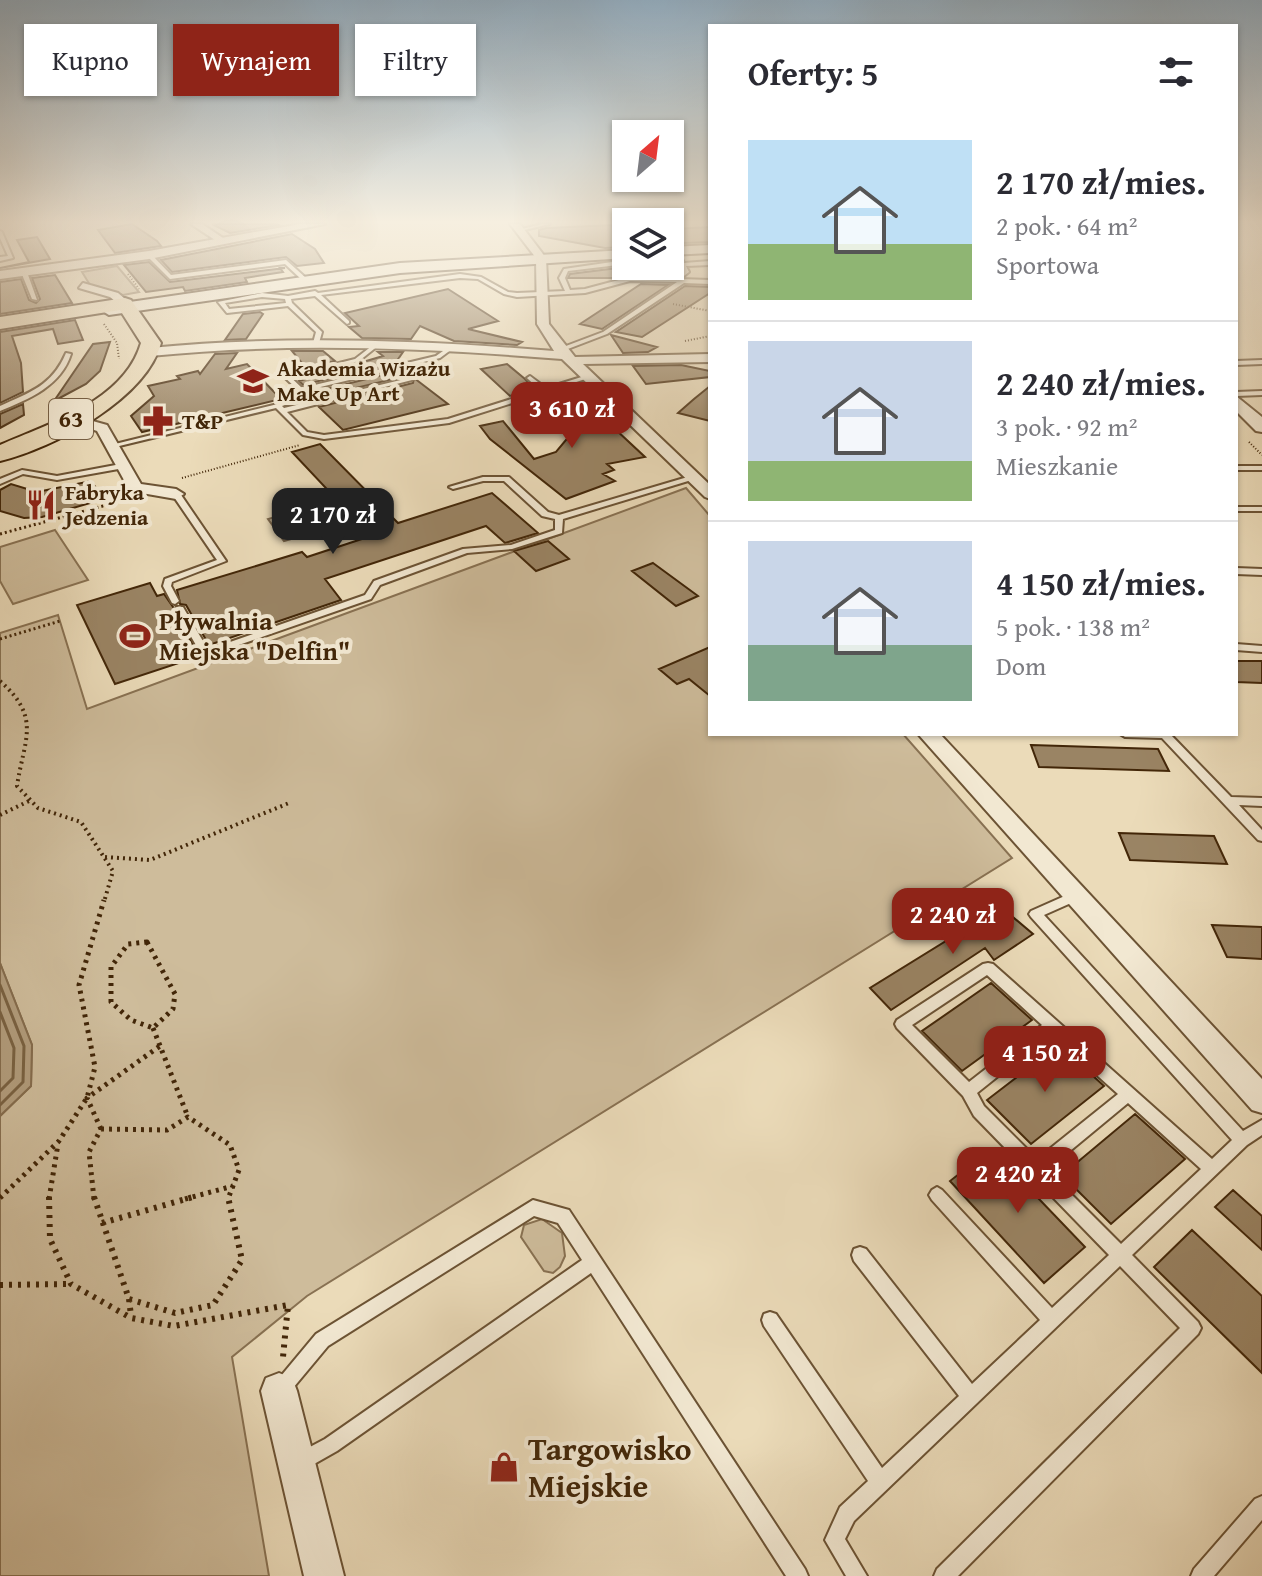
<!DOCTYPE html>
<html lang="pl">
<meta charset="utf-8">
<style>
:root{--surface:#fff;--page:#f7f7f7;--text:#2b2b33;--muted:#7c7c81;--line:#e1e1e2;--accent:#8f2418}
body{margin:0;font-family:"Gentium Book Plus",serif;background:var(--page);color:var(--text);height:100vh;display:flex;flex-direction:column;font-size:30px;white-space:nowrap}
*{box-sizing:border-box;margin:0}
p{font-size:26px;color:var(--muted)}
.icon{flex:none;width:44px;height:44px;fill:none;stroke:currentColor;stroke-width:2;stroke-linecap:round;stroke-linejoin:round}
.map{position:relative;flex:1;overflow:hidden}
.details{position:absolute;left:708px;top:24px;width:530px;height:712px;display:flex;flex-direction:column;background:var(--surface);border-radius:0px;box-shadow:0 2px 6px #0004}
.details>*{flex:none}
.top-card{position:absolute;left:24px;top:24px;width:564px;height:72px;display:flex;gap:16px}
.needle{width:52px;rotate:28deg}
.controls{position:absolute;left:612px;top:120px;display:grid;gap:16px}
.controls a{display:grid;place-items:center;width:72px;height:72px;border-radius:0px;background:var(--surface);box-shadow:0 2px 6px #0004;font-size:40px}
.price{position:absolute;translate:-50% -68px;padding:0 18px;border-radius:16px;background:var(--accent);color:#fff;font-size:26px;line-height:52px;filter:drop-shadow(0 2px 4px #0008)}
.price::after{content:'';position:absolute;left:50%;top:48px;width:24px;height:18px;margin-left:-12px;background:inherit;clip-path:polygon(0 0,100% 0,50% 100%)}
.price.on{background:#222;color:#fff}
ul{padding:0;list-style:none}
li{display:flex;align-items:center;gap:24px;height:200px;padding:0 40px}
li+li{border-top:2px solid var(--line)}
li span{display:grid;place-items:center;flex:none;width:224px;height:160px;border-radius:0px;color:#555}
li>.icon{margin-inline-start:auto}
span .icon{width:96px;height:96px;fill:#fffc;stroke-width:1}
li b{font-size:34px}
h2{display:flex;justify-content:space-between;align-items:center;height:96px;padding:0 40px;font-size:34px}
.pill{padding:0 28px;border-radius:0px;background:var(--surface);box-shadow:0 2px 6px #0004;font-size:28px;line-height:72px}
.pill.on{background:var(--accent);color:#fff}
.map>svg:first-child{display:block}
.green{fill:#cebc9b;stroke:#887152;stroke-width:2}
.water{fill:#b29d7d;stroke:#856d4e;stroke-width:2}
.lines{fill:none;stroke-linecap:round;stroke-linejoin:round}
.shore{stroke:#7a6242;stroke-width:3}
.building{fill:#9a8464;stroke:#422608;stroke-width:2}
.service-casing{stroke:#6c5334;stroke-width:4}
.minor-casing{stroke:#6c5334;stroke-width:4}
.tertiary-casing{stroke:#6c5334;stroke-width:4}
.secondary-casing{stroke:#422608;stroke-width:4}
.primary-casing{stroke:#422608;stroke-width:4}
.path-far4{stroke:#422608;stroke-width:2;stroke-dasharray:1 2;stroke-linecap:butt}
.path-far3{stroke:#422608;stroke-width:3;stroke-dasharray:2 3;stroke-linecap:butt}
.path-far2{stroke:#422608;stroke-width:4;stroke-dasharray:2 4;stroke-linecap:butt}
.path-far1{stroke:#422608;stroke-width:5;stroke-dasharray:3 5;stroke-linecap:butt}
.path{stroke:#422608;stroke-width:6;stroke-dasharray:3 6;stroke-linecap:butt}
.service{fill:#f2e8d2;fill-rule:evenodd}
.minor{fill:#f2e8d2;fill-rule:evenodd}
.tertiary{fill:#f2e8d2;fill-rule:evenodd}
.secondary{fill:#f2e8d2;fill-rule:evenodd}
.primary{fill:#ebdbb9;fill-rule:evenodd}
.labels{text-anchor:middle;stroke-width:8;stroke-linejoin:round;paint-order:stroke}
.far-poi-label{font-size:22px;font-weight:bold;fill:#422608;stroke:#f2e8d2;text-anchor:start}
.shield{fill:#f2e8d2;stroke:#776045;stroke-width:2}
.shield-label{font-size:24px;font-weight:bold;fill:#422608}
.poi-label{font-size:26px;font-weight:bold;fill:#422608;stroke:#f2e8d2;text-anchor:start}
.near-poi-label{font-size:32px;font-weight:bold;fill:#422608;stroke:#f2e8d2;text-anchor:start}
</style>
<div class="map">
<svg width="1262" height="1576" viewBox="0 0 1262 1576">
<rect width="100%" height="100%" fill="#ebdbb9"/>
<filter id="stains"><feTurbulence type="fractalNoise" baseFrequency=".0025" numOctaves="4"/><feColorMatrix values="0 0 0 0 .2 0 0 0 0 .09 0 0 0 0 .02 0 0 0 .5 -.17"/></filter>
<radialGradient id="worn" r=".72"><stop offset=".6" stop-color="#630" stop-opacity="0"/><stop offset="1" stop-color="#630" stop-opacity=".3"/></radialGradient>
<path class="green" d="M117 266 139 292 123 295 90 285 82 272Z
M686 488 710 516V734H903L1012 858 307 1296 232 1357 269 1576H0V1116L31 1086 32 1045 0 963V633L58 615 87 709Z
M315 506 333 527 284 541 268 519Z
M55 530 88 580 13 604 0 581V547Z
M542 1219 562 1233 565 1256 560 1267 553 1273 544 1271 521 1237 524 1225Z"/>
<path class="water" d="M0 963 32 1045 31 1086 0 1116Z"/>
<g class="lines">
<path class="shore" d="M0 985 24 1046 23 1082 0 1105
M0 1012 14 1048 13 1078 0 1091"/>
</g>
<path class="building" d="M132 224 157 241 161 246 115 253 98 230Z
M212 224H277L279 225 230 233Z
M612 225 615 232H626V247L605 248 539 236V230L546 228Z
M710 227V242L684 243 674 229Z
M292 234 315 249 324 263 297 266 286 257 172 272 161 260Z
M37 237 50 259 0 268 29 262 17 240Z
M149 262 170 282 285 268H280L283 272 245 278 247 282 185 291 183 287 146 292 124 265Z
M626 267V275L614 278H568L570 274Z
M55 275 72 303 0 314V282L21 279 29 300 36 303 40 299 32 278Z
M641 284 668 285 602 329 580 324Z
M685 286 710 287V293L642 337 616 332Z
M448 289 498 321 468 329 522 342 517 345 454 341 420 326 411 339 362 338 349 327 359 326 345 313Z
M260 312 263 314 246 339 225 340 243 314Z
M75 320 83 340 58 344 53 329 12 336 21 363 23 392 0 403V332Z
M611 335 657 347 648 352 623 353Z
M110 342 100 371 86 384 54 401 93 344Z
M292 351H323L335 361 306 368Z
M378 352H403L396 362 303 385 299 381 383 356Z
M237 353 226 369 247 364 281 399 142 432 131 416 154 396 148 386 180 379 177 376 198 371 200 374 215 354Z
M507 364 525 379 534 389 510 396 481 369Z
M681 365 710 371V377L646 384 633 366Z
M403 370 410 375 310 399 306 394Z
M414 378 448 404 343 430 319 407 413 383Z
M710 386V421L678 413 694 399Z
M578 400 585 401 645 457 607 464 614 470 603 474 615 481 566 499 490 439 480 426 503 421 534 459 556 452 571 434 543 407Z
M23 404 24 415 0 428V414Z
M320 444 398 523 492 493 538 533 505 543 486 526 325 579 341 600 209 645 186 605 180 604 177 590 302 552 307 557 371 536 292 452Z
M91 481 104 499 42 517 24 518 0 511V490L11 484 37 492Z
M548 541 569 559 536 571 514 551Z
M653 563 698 596 676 606 632 571Z
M150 583 157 596 164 594 173 607 195 649 187 652 191 659 115 684 77 605Z
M710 647V696L689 679 677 684 659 669Z
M1236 661H1262V683L1236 682Z
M1031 745 1158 749 1169 771 1039 767Z
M1119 833 1214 836 1227 864 1130 860Z
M1001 907 1033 934 994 960 985 948 891 1010 870 988Z
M1212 925 1262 927V959L1227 957Z
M991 983 1032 1020 962 1071 922 1031Z
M1059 1045 1104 1086 1031 1144 987 1100Z
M1135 1114 1185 1159 1111 1224 1062 1175Z
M991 1149 1085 1247 1044 1283 950 1181Z
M1233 1190 1262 1216V1250L1215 1207Z
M1192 1230 1262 1296V1373L1154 1267Z"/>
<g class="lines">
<g class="service-casing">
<path id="service" d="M542 224H550L520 231 518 230Z
M0 231 2 232 13 258 0 261V257L8 256 0 238Z
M147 254H151L171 275 286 260 306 278 301 279 285 264 170 279 147 256Z
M670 257H681L684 263 710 261V265L686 266 689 272 680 279 710 280V284L684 283 607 334 560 352 558 351V349L603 332 677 282 630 281 585 293 517 297 504 294 478 279 460 278 321 295 349 321V323L347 324 315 296 291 299 292 303 322 332 319 343 316 345 313 343 316 332 288 306 227 313 218 302 262 293 288 296 315 291 318 293 460 274 481 277 508 292 517 293 565 291 559 278 564 269 626 260V264L568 271 565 278 570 290 585 289 630 277 674 279 683 272 677 260 670 261ZM262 297 285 299 286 303 229 309 225 303Z
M24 270 27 272 37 300 32 299 21 272Z
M377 342 380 344 379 345 359 361 302 375 299 373 355 359Z
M450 346 452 347V349L440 358 304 391 299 400 282 406 284 408 409 378 412 380 287 412 307 432 324 435 448 419 540 390 528 379 527 378 530 376 546 388 588 375 591 377 550 391V394L544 393 449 423 324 439 303 435 276 408 111 448 107 446 286 402 294 398 298 390 279 372V370H283L302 388 436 356Z
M66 353 71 354C61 386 29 399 0 411V406C30 392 52 386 66 353Z
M1262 360V364L1236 365V361Z
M1262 391V395L1236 396V392Z
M121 464H124V468L57 480 23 474 0 484V479L22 470 57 476Z
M1236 466H1262V470H1236Z
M691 476 698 478 563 519 562 533 512 549 467 553 380 585 371 599 213 654 200 652 175 609 177 607H183L207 648 210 649 365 595 374 581 463 549 511 545 555 530V519L542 516 504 481H483L453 489 449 487 483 477H509L548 512 559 515Z
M173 492H179L226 561 172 582 171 586 179 601 175 604 172 603 163 586 165 579 217 560 172 494Z
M1236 507H1262V511H1236Z
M1236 568 1262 569V575L1236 574Z
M1236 644 1262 646V652L1236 650Z
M1120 734H1170L1231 797 1262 798V806L1239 805 1262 830V841L1258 840 1162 738 1125 737Z
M1076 891 1080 893 1082 896 1080 899 1044 915 1243 1131 1262 1120V1135L1247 1145 1132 1255 1198 1322 1201 1328 1198 1334 958 1576H934L937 1569 1180 1328 1120 1266 854 1521 845 1539 867 1576H846L825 1540 840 1507 868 1481 764 1326 762 1320 764 1314 770 1312 776 1314 882 1468 959 1396 854 1261 852 1255 854 1249 860 1247 866 1249 972 1384 1040 1320 932 1200 929 1195 932 1190 937 1187 942 1190 1052 1308 1109 1255 974 1116 963 1096 897 1028 895 1024 897 1020 983 964 988 963 993 964 1212 1159 1232 1140 1031 917 1029 914 1031 911ZM987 975 1042 1025 969 1082 912 1025ZM1051 1034 1118 1094 1037 1159 984 1106 977 1093ZM1128 1103 1201 1169 1121 1244 1047 1170Z
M533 1200 569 1210 805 1569 808 1576H786L591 1273 337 1451 300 1472 293 1470 291 1463 293 1456 325 1439 582 1260 558 1223 534 1216 328 1346 288 1394 282 1397 276 1394 273 1388 276 1382 316 1334Z
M1262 1496V1520L1214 1576H1191L1194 1569 1255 1499Z"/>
</g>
<g class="minor-casing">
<path id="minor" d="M191 224H202L229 242 221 244Z
M510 224H520L546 258 549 324 575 357 710 354V362L583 364 710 485V499L705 497 562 359C425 348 287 342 150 356L144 352 150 348C285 335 419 340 554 351L537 324 536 258Z
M83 283 118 293 131 304 121 306 110 297 79 288Z
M60 412 107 425 141 484 176 489 184 494 176 499 130 491 97 431 60 418Z
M918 734H940L1262 1079V1113L1252 1110Z
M279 1373 292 1378 297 1391 344 1576H304L261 1391 266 1378Z"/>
</g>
<g class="tertiary-casing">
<path id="tertiary" d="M300 224H325L149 259 0 279V271L149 251Z
M1236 396 1262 417V432L1256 431 1236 411Z"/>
</g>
<g class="secondary-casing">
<path id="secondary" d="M710 245V253L670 255V247Z
M626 250V258L400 273 109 315 101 310 109 305 400 263Z"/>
</g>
<g class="primary-casing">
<path id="primary" d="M125 298 131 300 161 343C146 399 54 448 0 461V445C50 423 124 401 141 343L120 310 0 329V317Z"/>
</g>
<path class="path-far4" d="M128 274 139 289
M673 304 710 311
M104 324 117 343 119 359
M685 341 710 336
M1249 442 1262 455
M182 478 300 445"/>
<path class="path-far3" d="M0 534 125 500
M0 639 60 621"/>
<path class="path-far2" d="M0 681C42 718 24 739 17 786L38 808 81 822 113 871 104 902
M0 815 29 801
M105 857 150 860 289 803"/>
<path class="path-far1" d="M147 942 175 994 173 1009 153 1028 131 1020 111 1002V967L128 944Z
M153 1028 188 1117
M101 1129 167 1130 188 1117 230 1145 239 1170 228 1199
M101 1129 87 1098 160 1046
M0 1198 59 1141 87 1098 95 1067 79 985 104 900
M49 1199 58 1144
M94 1199 89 1152 101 1129
M185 1199 233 1186"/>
<path class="path" d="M49 1197 50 1239 71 1284 131 1318 174 1326 288 1305 283 1357
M94 1197 129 1299 175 1313 213 1305 242 1260 228 1197
M102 1223 193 1197
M0 1285 71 1284
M129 1299 131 1316"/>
<use href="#service" class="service"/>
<use href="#minor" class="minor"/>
<use href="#tertiary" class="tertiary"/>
<use href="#secondary" class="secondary"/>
<use href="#primary" class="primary"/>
</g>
<linearGradient id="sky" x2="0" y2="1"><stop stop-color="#92abbd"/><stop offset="0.5" stop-color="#f6efe0"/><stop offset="1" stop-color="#f6efe0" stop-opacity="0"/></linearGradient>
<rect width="1262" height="444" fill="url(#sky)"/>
<defs>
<g id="university-bare" transform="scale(2.4)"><path d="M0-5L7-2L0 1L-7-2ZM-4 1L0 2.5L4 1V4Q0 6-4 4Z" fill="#8f2418" stroke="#f2e8d2" stroke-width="2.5" paint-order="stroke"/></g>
<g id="pharmacy-bare" transform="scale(2.4)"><path d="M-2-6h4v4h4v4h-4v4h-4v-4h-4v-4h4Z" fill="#8f2418" stroke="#f2e8d2" stroke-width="2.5" paint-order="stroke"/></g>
<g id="restaurant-bare" transform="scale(2.4)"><path d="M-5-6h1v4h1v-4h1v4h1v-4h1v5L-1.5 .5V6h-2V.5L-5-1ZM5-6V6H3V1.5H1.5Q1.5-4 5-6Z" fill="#8f2418" stroke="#f2e8d2" stroke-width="2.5" paint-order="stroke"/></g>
<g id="stadium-bare" transform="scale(2.4)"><path d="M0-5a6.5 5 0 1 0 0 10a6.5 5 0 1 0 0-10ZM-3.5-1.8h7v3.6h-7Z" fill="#8f2418" stroke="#f2e8d2" stroke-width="2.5" paint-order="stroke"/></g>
<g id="shop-bare" transform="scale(2.4)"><path d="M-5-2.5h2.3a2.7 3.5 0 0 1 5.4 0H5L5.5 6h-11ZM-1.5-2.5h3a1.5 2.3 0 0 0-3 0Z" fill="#8f2418" stroke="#f2e8d2" stroke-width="2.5" paint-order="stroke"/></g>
</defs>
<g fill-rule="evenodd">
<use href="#university-bare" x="253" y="381"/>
<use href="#pharmacy-bare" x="158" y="421"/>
<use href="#restaurant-bare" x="41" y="505"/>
<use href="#stadium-bare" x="135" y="636"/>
<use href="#shop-bare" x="504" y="1467"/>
</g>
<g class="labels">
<g class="far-poi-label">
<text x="277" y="376">Akademia Wizażu<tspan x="277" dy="25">Make Up Art</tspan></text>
<text x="182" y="429">T&amp;P</text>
<text x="65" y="500">Fabryka<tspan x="65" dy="25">Jedzenia</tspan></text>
</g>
<rect class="shield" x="49" y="399" width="44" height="40" rx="6"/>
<g class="shield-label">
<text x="71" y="427">63</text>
</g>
<g class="poi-label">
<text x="159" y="630">Pływalnia<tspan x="159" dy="30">Miejska "Delfin"</tspan></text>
</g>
<g class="near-poi-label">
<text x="528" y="1460">Targowisko<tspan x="528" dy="37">Miejskie</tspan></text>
</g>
</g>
<rect width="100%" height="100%" filter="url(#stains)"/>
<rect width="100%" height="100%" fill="url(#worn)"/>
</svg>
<div class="controls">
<a><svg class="needle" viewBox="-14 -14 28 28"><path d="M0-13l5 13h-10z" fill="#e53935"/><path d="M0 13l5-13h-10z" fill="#7c7c81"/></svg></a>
<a><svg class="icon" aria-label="layers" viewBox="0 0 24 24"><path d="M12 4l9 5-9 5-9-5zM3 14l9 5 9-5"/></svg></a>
</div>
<b class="price" style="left:572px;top:450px">3 610 zł</b>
<b class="price on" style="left:333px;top:556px">2 170 zł</b>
<b class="price" style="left:953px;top:956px">2 240 zł</b>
<b class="price" style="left:1045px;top:1094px">4 150 zł</b>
<b class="price" style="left:1018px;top:1215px">2 420 zł</b>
<div class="top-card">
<a class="pill">Kupno</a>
<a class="pill on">Wynajem</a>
<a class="pill">Filtry</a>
</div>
<section class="details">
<h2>Oferty: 5<svg class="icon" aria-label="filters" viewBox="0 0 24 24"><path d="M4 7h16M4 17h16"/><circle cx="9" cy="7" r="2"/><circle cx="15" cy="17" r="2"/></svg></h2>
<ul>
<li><span style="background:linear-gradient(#bfe0f5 65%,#8fb573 0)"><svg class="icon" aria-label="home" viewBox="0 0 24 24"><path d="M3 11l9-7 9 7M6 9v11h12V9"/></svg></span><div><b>2 170 zł/mies.</b><p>2 pok. · 64 m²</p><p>Sportowa</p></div></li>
<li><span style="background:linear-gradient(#c9d6e8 75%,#8fb573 0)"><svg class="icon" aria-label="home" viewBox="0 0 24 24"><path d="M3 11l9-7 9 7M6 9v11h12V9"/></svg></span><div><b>2 240 zł/mies.</b><p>3 pok. · 92 m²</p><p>Mieszkanie</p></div></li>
<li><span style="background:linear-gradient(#c9d6e8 65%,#7fa58c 0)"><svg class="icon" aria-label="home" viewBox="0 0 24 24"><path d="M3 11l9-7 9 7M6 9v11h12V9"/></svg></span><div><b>4 150 zł/mies.</b><p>5 pok. · 138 m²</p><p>Dom</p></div></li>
</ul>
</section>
</div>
